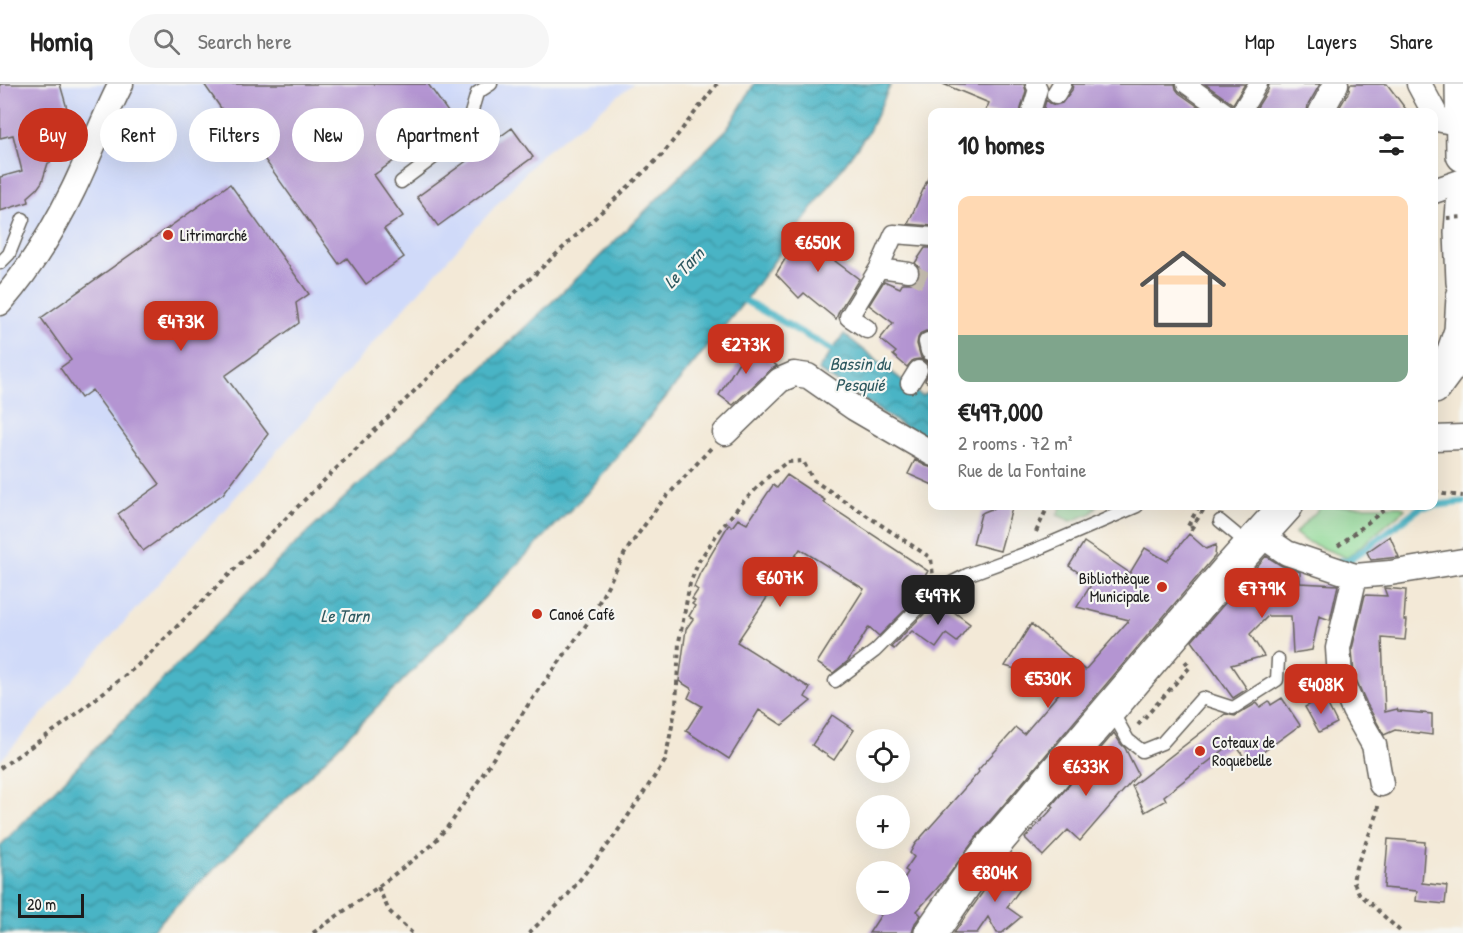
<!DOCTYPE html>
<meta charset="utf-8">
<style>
:root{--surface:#fff;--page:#f6f6f6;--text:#222;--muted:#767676;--line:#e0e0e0;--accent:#c8321e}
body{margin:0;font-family:"Patrick Hand",sans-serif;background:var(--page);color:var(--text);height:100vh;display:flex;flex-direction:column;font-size:22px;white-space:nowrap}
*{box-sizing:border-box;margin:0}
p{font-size:20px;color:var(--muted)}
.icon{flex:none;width:33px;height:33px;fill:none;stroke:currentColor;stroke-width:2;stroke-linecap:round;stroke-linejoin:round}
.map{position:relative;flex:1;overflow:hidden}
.details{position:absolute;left:928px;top:24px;width:510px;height:402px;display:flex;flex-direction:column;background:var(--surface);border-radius:12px;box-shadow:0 6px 24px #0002}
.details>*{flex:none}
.banner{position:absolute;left:18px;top:24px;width:570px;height:54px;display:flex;gap:12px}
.fabs{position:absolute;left:856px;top:645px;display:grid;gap:12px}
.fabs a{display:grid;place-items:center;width:54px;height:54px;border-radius:50%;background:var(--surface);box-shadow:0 6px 24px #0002;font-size:30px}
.scale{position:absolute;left:18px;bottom:15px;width:66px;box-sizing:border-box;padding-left:6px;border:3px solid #1c1c1c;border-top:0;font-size:16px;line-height:21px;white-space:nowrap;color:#1c1c1c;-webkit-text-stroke:4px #f6f6f2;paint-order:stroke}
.price{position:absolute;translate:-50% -51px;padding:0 14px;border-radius:12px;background:var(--accent);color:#fff;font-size:20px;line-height:39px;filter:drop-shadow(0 2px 3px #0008)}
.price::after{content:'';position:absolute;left:50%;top:36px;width:18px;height:14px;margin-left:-9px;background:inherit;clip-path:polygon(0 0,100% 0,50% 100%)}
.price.selected{background:#222;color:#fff}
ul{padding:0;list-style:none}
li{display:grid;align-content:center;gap:12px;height:318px;padding:0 30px}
li span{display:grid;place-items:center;height:186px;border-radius:12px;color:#555}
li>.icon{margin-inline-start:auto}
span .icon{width:108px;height:108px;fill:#fffc;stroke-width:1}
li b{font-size:26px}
h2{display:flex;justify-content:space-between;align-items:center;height:72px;padding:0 30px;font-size:26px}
.chip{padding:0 21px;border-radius:27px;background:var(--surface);box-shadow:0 6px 24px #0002;font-size:21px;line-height:54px}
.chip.selected{background:var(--accent);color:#fff}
header{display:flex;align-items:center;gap:36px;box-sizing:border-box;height:84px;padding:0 30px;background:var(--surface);border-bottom:2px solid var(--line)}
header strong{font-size:28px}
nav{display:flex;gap:33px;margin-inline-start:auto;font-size:21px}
.search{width:420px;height:54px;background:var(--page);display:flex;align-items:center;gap:15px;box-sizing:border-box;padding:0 21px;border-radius:33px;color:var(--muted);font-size:22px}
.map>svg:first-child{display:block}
.built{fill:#d0daf9}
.park{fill:#8fd995;stroke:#567a58;stroke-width:1.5}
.water{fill:url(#water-waves);stroke:#326870;stroke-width:1.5}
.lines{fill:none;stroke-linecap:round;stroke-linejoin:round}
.stream{stroke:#48b4c5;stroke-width:7}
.building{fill:#b495d2}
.pedestrian-tunnel{stroke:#c8c0b2;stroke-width:18;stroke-dasharray:18 9;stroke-linecap:butt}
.service-casing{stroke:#67645d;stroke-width:15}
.pedestrian-casing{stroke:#67645d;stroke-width:21}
.minor-casing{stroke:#67645d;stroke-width:27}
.primary-casing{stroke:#67645d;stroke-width:36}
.path{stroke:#67645d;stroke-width:4;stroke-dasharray:4.5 4.5;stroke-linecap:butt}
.service{stroke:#fff;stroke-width:12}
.pedestrian{stroke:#fff;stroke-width:18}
.minor{stroke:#fff;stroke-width:24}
.primary{stroke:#fff;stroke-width:33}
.path-bridge{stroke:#67645d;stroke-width:4;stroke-dasharray:4.5 4.5;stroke-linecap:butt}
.poi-dot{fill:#c8321e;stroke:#f6f6f2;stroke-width:2}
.labels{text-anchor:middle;stroke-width:4.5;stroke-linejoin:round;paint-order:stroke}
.poi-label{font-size:16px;fill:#1c1c1c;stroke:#f6f6f2;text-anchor:start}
.water-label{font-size:18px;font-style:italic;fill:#2e5960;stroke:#f6f6f2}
</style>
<header>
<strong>Homiq</strong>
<div class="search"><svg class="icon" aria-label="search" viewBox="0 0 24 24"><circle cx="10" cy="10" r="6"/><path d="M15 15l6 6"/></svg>Search here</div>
<nav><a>Map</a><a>Layers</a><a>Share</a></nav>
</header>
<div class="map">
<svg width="1463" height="849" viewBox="0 0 1463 849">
<defs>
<pattern id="water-waves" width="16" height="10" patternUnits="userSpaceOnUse" patternTransform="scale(1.5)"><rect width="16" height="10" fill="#48b4c5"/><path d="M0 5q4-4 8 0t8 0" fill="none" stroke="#3b929f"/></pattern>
</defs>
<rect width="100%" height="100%" fill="#f6f6f2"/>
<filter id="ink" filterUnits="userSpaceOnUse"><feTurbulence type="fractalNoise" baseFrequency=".0167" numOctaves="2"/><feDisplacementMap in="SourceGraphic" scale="12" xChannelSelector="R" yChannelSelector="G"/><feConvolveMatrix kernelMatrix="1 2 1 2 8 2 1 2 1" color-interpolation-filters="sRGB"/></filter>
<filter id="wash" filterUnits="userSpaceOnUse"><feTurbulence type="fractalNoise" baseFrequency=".008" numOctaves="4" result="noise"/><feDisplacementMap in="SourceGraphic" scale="24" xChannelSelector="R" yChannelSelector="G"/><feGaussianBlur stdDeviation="1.35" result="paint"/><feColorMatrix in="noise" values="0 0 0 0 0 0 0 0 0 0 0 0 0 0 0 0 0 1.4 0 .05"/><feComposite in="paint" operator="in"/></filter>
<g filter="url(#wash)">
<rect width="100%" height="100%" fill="#f3e9d7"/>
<path class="built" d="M0 0H633L541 71 0 677Z"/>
<path class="park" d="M1062 422H1097L1092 429 1071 437 1057 431Z
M1322 422H1401L1405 425 1347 474 1305 457 1295 449Z"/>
<path class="water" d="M754 0H891L869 47 745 217 587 409 315 686 149 849H0V762L284 471 591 181 728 44Z
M844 250 922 312 928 309 933 312V362L818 286Z"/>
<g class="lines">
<path class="stream" d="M737 212 839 270
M1340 477 1347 478 1421 423 1463 418"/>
</g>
<g id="blocks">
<path class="building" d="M0 0H60L70 35 41 43 51 78 48 79 42 98 37 105 28 113 29 118 0 127V93L22 87 13 51 0 54Z
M204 0H428L453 35 374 91 403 132 384 145 404 173 366 200 347 174 339 180 241 42 232 40Z
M943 0H1024L1026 7 1020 28H985L989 19Z
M1073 0H1175L1176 5 1179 9 1206 28H1043L1046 16 1050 19 1055 21 1062 19 1072 6Z
M1205 0H1245L1233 20Z
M1269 0H1320L1308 21 1307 28H1254L1268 6Z
M1350 0H1387L1408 28H1337L1349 7Z
M512 44 533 73 438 142 417 113Z
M933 83V142L908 140Z
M230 100 309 210 296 219 299 239 225 292 268 350 223 410 143 467 118 430 160 400 92 306 81 314 60 284 71 276 41 234Z
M821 143 844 169 835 177 859 195 839 227 836 235 804 209 799 214 776 190 788 170Z
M925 164H933V248L926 247 921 249 918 254 917 260 921 274 926 277 933 278V302L925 297 929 286 928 280 924 277 919 275 913 276 907 283 893 271 896 268 880 255 893 239 869 221 884 197 900 204 903 199H913L918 195 920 190V184L915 179Z
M752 262 777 282 770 286 733 321 719 311 739 278Z
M915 376 926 382 933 384V401L908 390Z
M787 391 825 416 823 418 928 487 919 502 925 506 879 552 869 543 848 577 833 589 817 579 864 505 800 465 737 558 810 604 805 613 811 617 782 641 759 626 729 675 686 647 702 622 688 614 692 605 679 597 686 545 693 535 689 532 695 522 692 520 695 517 692 515 698 506 694 503 700 489 729 440 732 443 738 435 747 440 773 401 777 404Z
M999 422 1012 424 1000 467 973 460 981 430 984 428Z
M1189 450 1206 465 1216 461 1215 472 978 751 948 792 917 827 921 831 915 839 912 849H869L888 820H900V801L908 788 905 786 914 773 910 769 915 760 979 688 978 686 1016 644 1024 650 1067 600 1005 582 1031 540 1085 586 1129 536 1077 523 1093 498 1069 482 1084 458 1130 489 1145 464 1167 477Z
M1390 452 1399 473 1371 476 1367 468Z
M1266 472 1282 482 1300 488V499L1338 501 1330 536 1319 532 1312 566 1293 569 1291 532H1268L1250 550 1264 572 1231 581 1247 605 1233 614 1192 557Z
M1384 504 1406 506 1404 536H1407L1405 556 1382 554 1385 628 1397 625 1398 627 1432 630V651L1395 646 1384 651 1367 620 1354 591 1352 565 1365 511 1387 512Z
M938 516 970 540 957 558 946 550 936 564 912 547 894 565 891 563Z
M1324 613 1337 639 1319 648 1305 623Z
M1282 614 1300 641 1248 679 1234 658 1164 712 1166 716 1145 728 1132 702 1225 630 1235 632 1257 619 1260 623 1269 617 1271 621Z
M832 631 854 646 834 676 812 661Z
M1114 649 1121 660 1125 664 1138 690 1080 757 1068 746 1043 772 1025 754 1054 723 1052 721Z
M1388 755 1425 758 1422 799 1447 802 1445 820 1416 817 1417 807 1384 804Z
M1004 778 1027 796 1007 823 1021 833 1002 849H997L988 833 977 849H954Z"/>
</g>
</g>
<g filter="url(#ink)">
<use href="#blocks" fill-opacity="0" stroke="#67645d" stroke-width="1.5"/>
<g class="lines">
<path class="pedestrian-tunnel" d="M909 188 933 200"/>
<g class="service-casing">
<path id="service" d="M401 98 465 50 477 9 491 0
M0 179 9 170 23 135
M1220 437 1249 461
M835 597 875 567 935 507 967 491 1035 466 1137 422
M1111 626 1128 656 1142 667 1162 659 1202 614 1233 624 1277 596 1278 575"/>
</g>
<g class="pedestrian-casing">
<path id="pedestrian" d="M1186 0 1225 28
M1056 10 1062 0
M1031 28 1038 5 1035 0
M1241 28 1258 0
M879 184 909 188
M867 245 849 233 879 184 894 150 933 153
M928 258 930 267
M910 299 918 286"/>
</g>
<g class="minor-casing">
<path id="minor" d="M1419 0 1434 28
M1321 28 1336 0
M1434 29 1437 35 1452 38 1462 35
M1434 107 1463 97
M0 219C30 185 53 147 73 106 90 71 103 35 121 0
M725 349 780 296 794 290 808 292 854 324 933 370
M1434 354 1463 353
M1261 451 1287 469 1355 492 1390 489 1463 477
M1355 492 1338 564 1340 594 1354 626 1374 661 1381 700"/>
</g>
<g class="primary-casing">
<path id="primary" d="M1462 0 1463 71
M1463 121 1461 148 1463 198
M1434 303 1448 284 1461 247 1463 213
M931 849 970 792 992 763 1230 484 1286 422"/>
</g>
<path class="path" d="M1434 407 1444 410 1463 412
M1199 422 1188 442 1191 445 1206 422
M1036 448 1048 422
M1338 462 1389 422
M1138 641 1190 583 1185 577
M0 684 65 639 138 581 485 237 662 71 717 0
M1378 722 1377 731 1356 783 1353 797 1359 809 1402 849
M378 803 389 827 412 849
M313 849 378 803 432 761 453 736 528 621 589 537 626 467 659 421 711 364
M529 849 566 813 611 757 665 677 676 622 679 558 690 499 699 477 717 450 740 421 770 391 787 378 803 377 813 396 931 474 933 492"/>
<use href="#service" class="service"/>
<use href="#pedestrian" class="pedestrian"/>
<use href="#minor" class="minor"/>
<use href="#primary" class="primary"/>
<path class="path-bridge" d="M1447 134 1463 133"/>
</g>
</g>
<g class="poi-dot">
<circle cx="168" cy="151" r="6"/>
<circle cx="1162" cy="503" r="6"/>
<circle cx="537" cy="530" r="6"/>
<circle cx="1200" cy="667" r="6"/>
</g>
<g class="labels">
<g class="poi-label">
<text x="180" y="157">Litrimarché</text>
<text x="1150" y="500" text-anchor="end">Bibliothèque<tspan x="1150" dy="18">Municipale</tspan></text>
<text x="549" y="536">Canoé Café</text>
<text x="1212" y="664">Coteaux de<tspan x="1212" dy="18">Roquebelle</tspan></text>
</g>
<g class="water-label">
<text transform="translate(684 184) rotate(-46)" y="6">Le Tarn</text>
<text x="860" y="286">Bassin du<tspan x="860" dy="21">Pesquié</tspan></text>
<text x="345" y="538">Le Tarn</text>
</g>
</g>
</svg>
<div class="fabs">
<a><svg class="icon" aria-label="locate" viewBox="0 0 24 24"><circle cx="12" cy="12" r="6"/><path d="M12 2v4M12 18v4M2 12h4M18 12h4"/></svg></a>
<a>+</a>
<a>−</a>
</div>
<div class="scale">20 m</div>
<b class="price" style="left:818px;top:189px">€650K</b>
<b class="price" style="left:181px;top:268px">€473K</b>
<b class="price" style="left:746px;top:291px">€273K</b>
<b class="price" style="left:780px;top:524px">€607K</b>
<b class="price" style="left:1262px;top:535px">€779K</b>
<b class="price selected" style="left:938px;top:542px">€497K</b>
<b class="price" style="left:1048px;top:625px">€530K</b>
<b class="price" style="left:1321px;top:631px">€408K</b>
<b class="price" style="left:1086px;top:713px">€633K</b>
<b class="price" style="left:995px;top:819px">€804K</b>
<div class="banner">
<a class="chip selected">Buy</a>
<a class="chip">Rent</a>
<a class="chip">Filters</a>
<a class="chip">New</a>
<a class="chip">Apartment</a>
</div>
<section class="details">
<h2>10 homes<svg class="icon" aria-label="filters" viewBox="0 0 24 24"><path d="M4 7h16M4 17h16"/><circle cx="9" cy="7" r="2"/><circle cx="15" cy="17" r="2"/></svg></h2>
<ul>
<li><span style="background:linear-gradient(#ffd9b3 75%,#7fa58c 0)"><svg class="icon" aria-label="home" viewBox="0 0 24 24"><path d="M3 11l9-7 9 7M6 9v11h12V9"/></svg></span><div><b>€497,000</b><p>2 rooms · 72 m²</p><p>Rue de la Fontaine</p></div></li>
</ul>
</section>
</div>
